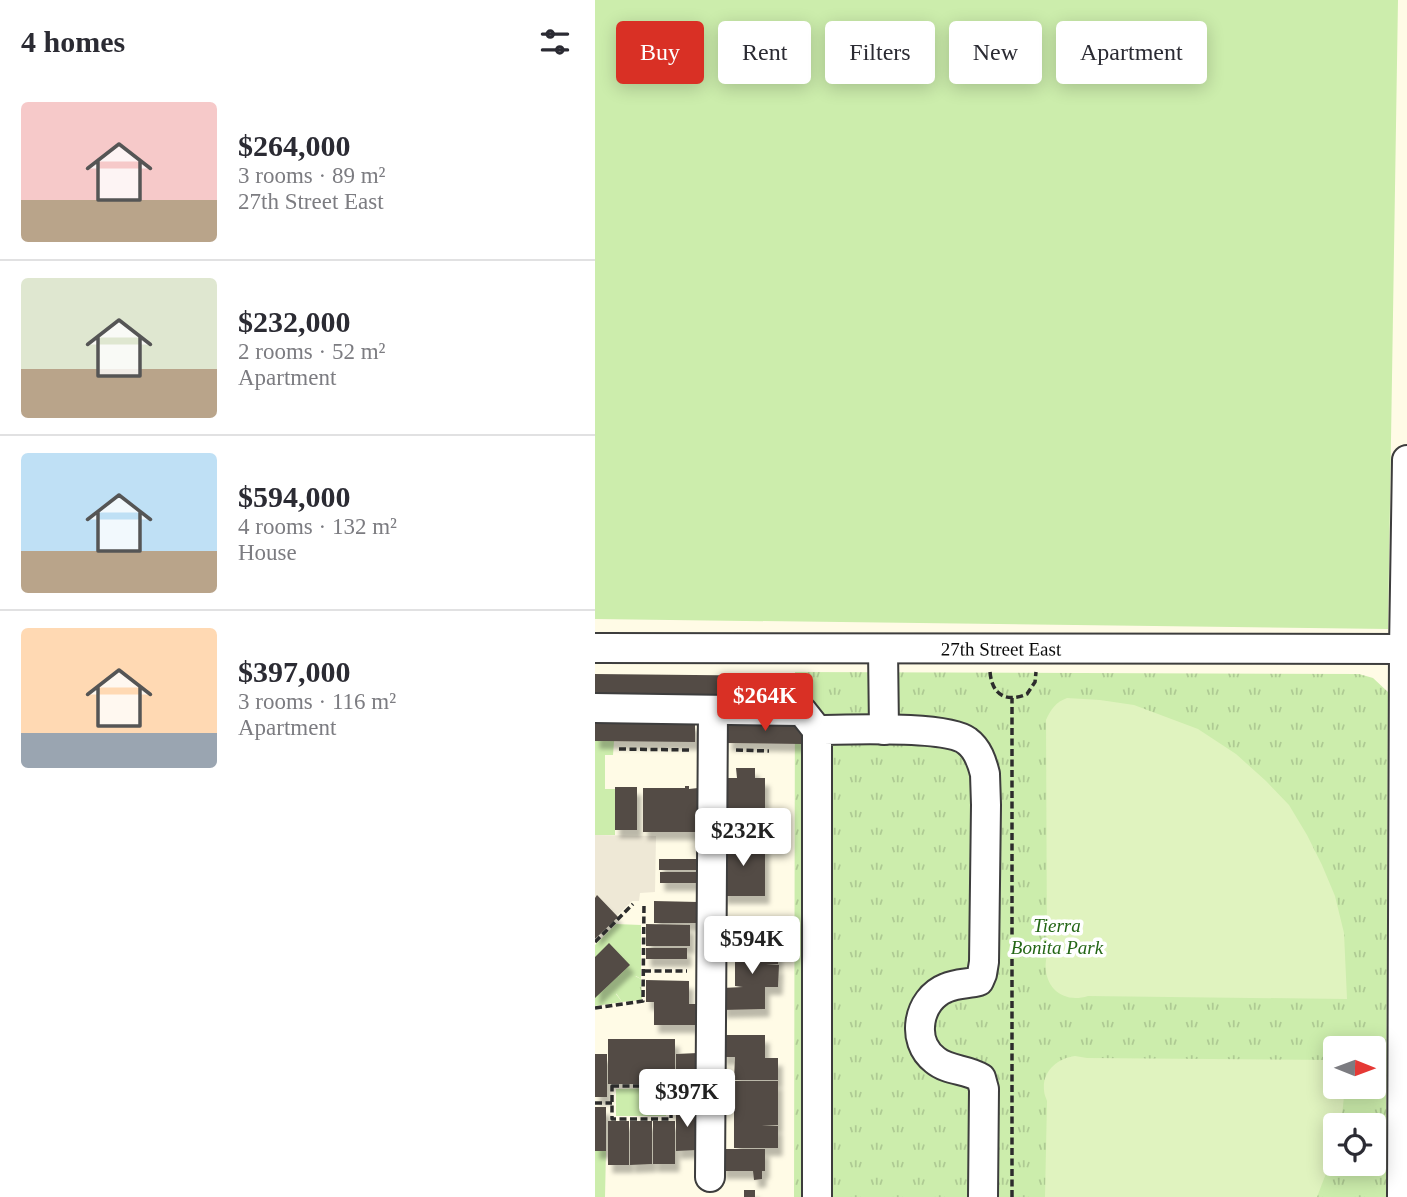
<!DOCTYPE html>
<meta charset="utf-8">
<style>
:root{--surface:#fff;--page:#f7f7f7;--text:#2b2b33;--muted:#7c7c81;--line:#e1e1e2;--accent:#d93025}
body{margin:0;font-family:Georgia,serif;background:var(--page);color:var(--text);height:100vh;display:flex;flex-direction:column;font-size:26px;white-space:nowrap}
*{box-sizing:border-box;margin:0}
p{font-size:23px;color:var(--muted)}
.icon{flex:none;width:38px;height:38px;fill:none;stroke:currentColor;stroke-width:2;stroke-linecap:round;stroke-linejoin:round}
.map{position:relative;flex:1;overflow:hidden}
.drawer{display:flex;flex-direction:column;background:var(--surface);width:595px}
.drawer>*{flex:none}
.top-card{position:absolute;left:21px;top:21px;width:665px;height:63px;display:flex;gap:14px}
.needle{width:46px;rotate:91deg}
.fabs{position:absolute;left:728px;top:1036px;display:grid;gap:14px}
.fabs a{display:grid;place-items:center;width:63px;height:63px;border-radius:7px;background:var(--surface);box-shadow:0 4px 18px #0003;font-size:35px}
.price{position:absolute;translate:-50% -60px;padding:0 16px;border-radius:7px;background:#fff;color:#222;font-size:23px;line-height:46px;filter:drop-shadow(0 2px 4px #0008)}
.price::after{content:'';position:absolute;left:50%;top:42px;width:21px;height:16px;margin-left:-10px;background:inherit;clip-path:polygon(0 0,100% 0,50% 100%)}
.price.selected{background:var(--accent);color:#fff}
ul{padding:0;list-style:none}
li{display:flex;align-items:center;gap:21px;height:175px;padding:0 21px}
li+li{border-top:2px solid var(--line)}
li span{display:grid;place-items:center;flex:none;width:196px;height:140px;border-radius:7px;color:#555}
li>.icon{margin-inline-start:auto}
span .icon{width:84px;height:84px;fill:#fffc;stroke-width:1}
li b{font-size:30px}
h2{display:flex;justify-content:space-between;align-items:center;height:84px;padding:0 21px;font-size:30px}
.chip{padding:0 24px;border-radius:7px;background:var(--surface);box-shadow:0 4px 18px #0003;font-size:24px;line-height:63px}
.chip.selected{background:var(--accent);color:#fff}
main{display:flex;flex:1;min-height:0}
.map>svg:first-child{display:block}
.grass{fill:#ccedac}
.park{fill:url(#park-tufts);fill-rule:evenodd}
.pitch{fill:#e0f3bf}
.plaza{fill:#eee8d6}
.building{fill:#534b45;filter:url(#shadow)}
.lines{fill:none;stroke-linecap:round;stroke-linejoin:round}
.minor-casing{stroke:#3d3d3d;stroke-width:32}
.path{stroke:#2c2c2c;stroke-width:3.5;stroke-dasharray:7 3.5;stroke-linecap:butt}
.minor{stroke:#fff;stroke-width:28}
.labels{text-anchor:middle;stroke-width:7;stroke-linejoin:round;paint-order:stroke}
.street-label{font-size:19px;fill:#0a0a0a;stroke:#fff}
.park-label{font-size:19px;font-style:italic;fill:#246615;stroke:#fff}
</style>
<main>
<section class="drawer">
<h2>4 homes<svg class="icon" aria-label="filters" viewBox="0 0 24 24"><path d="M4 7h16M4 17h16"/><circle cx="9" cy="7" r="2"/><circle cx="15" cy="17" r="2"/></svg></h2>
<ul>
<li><span style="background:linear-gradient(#f6c9c9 70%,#b9a48a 0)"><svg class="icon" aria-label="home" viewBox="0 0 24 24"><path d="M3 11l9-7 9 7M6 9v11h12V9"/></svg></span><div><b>$264,000</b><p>3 rooms · 89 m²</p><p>27th Street East</p></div></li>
<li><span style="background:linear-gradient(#dfe7d0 65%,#b9a48a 0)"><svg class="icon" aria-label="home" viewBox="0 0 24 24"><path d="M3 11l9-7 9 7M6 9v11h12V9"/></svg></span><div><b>$232,000</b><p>2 rooms · 52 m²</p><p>Apartment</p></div></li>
<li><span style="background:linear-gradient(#bfe0f5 70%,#b9a48a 0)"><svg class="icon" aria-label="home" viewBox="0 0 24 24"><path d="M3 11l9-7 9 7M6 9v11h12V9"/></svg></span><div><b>$594,000</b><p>4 rooms · 132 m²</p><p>House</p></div></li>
<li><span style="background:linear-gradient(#ffd9b3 75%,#9aa5b1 0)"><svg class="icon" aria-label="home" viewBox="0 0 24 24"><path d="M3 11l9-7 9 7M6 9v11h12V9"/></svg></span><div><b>$397,000</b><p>3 rooms · 116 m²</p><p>Apartment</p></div></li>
</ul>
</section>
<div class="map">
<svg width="812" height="1197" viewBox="0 0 812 1197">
<defs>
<pattern id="park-tufts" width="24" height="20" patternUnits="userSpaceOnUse" patternTransform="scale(1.75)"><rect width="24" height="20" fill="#ccedac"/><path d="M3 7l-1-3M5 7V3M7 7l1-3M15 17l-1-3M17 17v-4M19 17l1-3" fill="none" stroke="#aeca93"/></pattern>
<filter id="shadow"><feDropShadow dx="4.5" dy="8" stdDeviation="2" flood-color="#0004"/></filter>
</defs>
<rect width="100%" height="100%" fill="#fffbe6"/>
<path class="grass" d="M0 0H803L793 629 0 619Z
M0 741H19L18 755H10V789H20V835H0Z
M21 924 46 925V979L41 976 21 994 27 1002 0 1006V945Z
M71 1088V1116H21V1089Z
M0 1151H11L10 1197H0Z"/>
<path class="park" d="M200 672 764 674 778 678 793 692 791 1197H199ZM740 1048H779V1087H740ZM740 1125H779V1164H740Z
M38 975 46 979 47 999 45 1000 27 1002 19 990 18 979 21 976Z"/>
<path class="pitch" d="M472 698 505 700 539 705 603 729 641 754 671 781 694 805 712 835 727 865 740 896 749 933 752 999 493 996C465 1005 445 983 452 955L451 720C456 709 461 702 472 698Z
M480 1056 492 1058 740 1060V1087H750L746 1125H740V1150L722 1197H450L452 1101C451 1098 449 1094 449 1090 447 1071 463 1058 480 1056Z"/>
<path class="plaza" d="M0 835 61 836 60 892 45 893 44 901H37L0 937Z"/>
<path class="building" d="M0 674 193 676V697L0 695Z
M0 721 100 722V742L0 741Z
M133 722 207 723V744L132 743Z
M141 768H160V778H170V822H127V778H142Z
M90 786H94V789L103 788V832H48V788H90Z
M20 787H42V830H20Z
M127 841H170V896H127Z
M64 859H105V870H64Z
M65 872H105V883H65Z
M2 895 23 917 0 939V898Z
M59 901 103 902V923H59Z
M127 919H170V941H127Z
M51 924 95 925V946H51Z
M140 942H183V964L171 965H184L183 987H170V1009L127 1010V988L148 987 140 986Z
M14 943 35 965 0 998V957Z
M51 948H92V959H51Z
M51 980 94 981V1004H103V1025H59V1002H51Z
M126 1035H170V1058H183V1080H139L140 1057H126Z
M13 1039H80V1084H13Z
M103 1053V1097H81V1054Z
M0 1054H12V1097H0Z
M139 1081H183V1125H166L183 1126V1148H139Z
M0 1107H11V1151H0Z
M81 1107H102L103 1150 81 1151Z
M13 1121H34V1165H13Z
M35 1121H57V1164L35 1165Z
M58 1121H80V1164H58Z
M126 1149H170V1171H167V1179L159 1180 158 1171H126Z
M149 1190H160V1197H149Z"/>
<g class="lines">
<g class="minor-casing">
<g id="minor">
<path id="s1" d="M0 648 812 649"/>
<path d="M288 649 289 730"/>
<path d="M0 708 207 711 222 730"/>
<path d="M115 1177 118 710"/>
<path d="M222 1197V730C252 730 351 725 372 741 383 749 387 762 390 774L391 805 389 962 387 974 384 981C373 984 362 983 351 988 323 999 315 1041 340 1060 353 1071 372 1069 386 1078L389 1089 388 1197"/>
<path d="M807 1197 809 649 812 460"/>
</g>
</g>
<path class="path" d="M395 672C397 695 411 703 432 694L440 682 441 672
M24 749 94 750
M141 750 174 751
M0 942 38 904
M49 971H92
M0 1008 48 1001 49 904
M17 1086H76V1119H17Z
M0 1103H17
M76 1103H92
M417 1197V698"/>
<use href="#minor" class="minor"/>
</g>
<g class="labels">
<g class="street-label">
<text dy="7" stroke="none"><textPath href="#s1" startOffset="406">27th Street East</textPath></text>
</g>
<g class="park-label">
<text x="462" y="932">Tierra<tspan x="462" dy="22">Bonita Park</tspan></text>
</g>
</g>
</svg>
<div class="fabs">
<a><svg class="needle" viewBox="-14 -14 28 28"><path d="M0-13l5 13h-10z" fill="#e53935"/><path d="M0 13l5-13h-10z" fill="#7c7c81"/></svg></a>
<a><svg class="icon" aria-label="locate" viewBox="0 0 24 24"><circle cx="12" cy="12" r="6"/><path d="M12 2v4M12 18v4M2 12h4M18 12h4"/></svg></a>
</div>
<b class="price selected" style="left:170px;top:733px">$264K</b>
<b class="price" style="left:148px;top:868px">$232K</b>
<b class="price" style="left:157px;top:976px">$594K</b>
<b class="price" style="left:92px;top:1129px">$397K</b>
<div class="top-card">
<a class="chip selected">Buy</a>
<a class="chip">Rent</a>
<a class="chip">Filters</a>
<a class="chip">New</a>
<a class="chip">Apartment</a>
</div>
</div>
</main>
